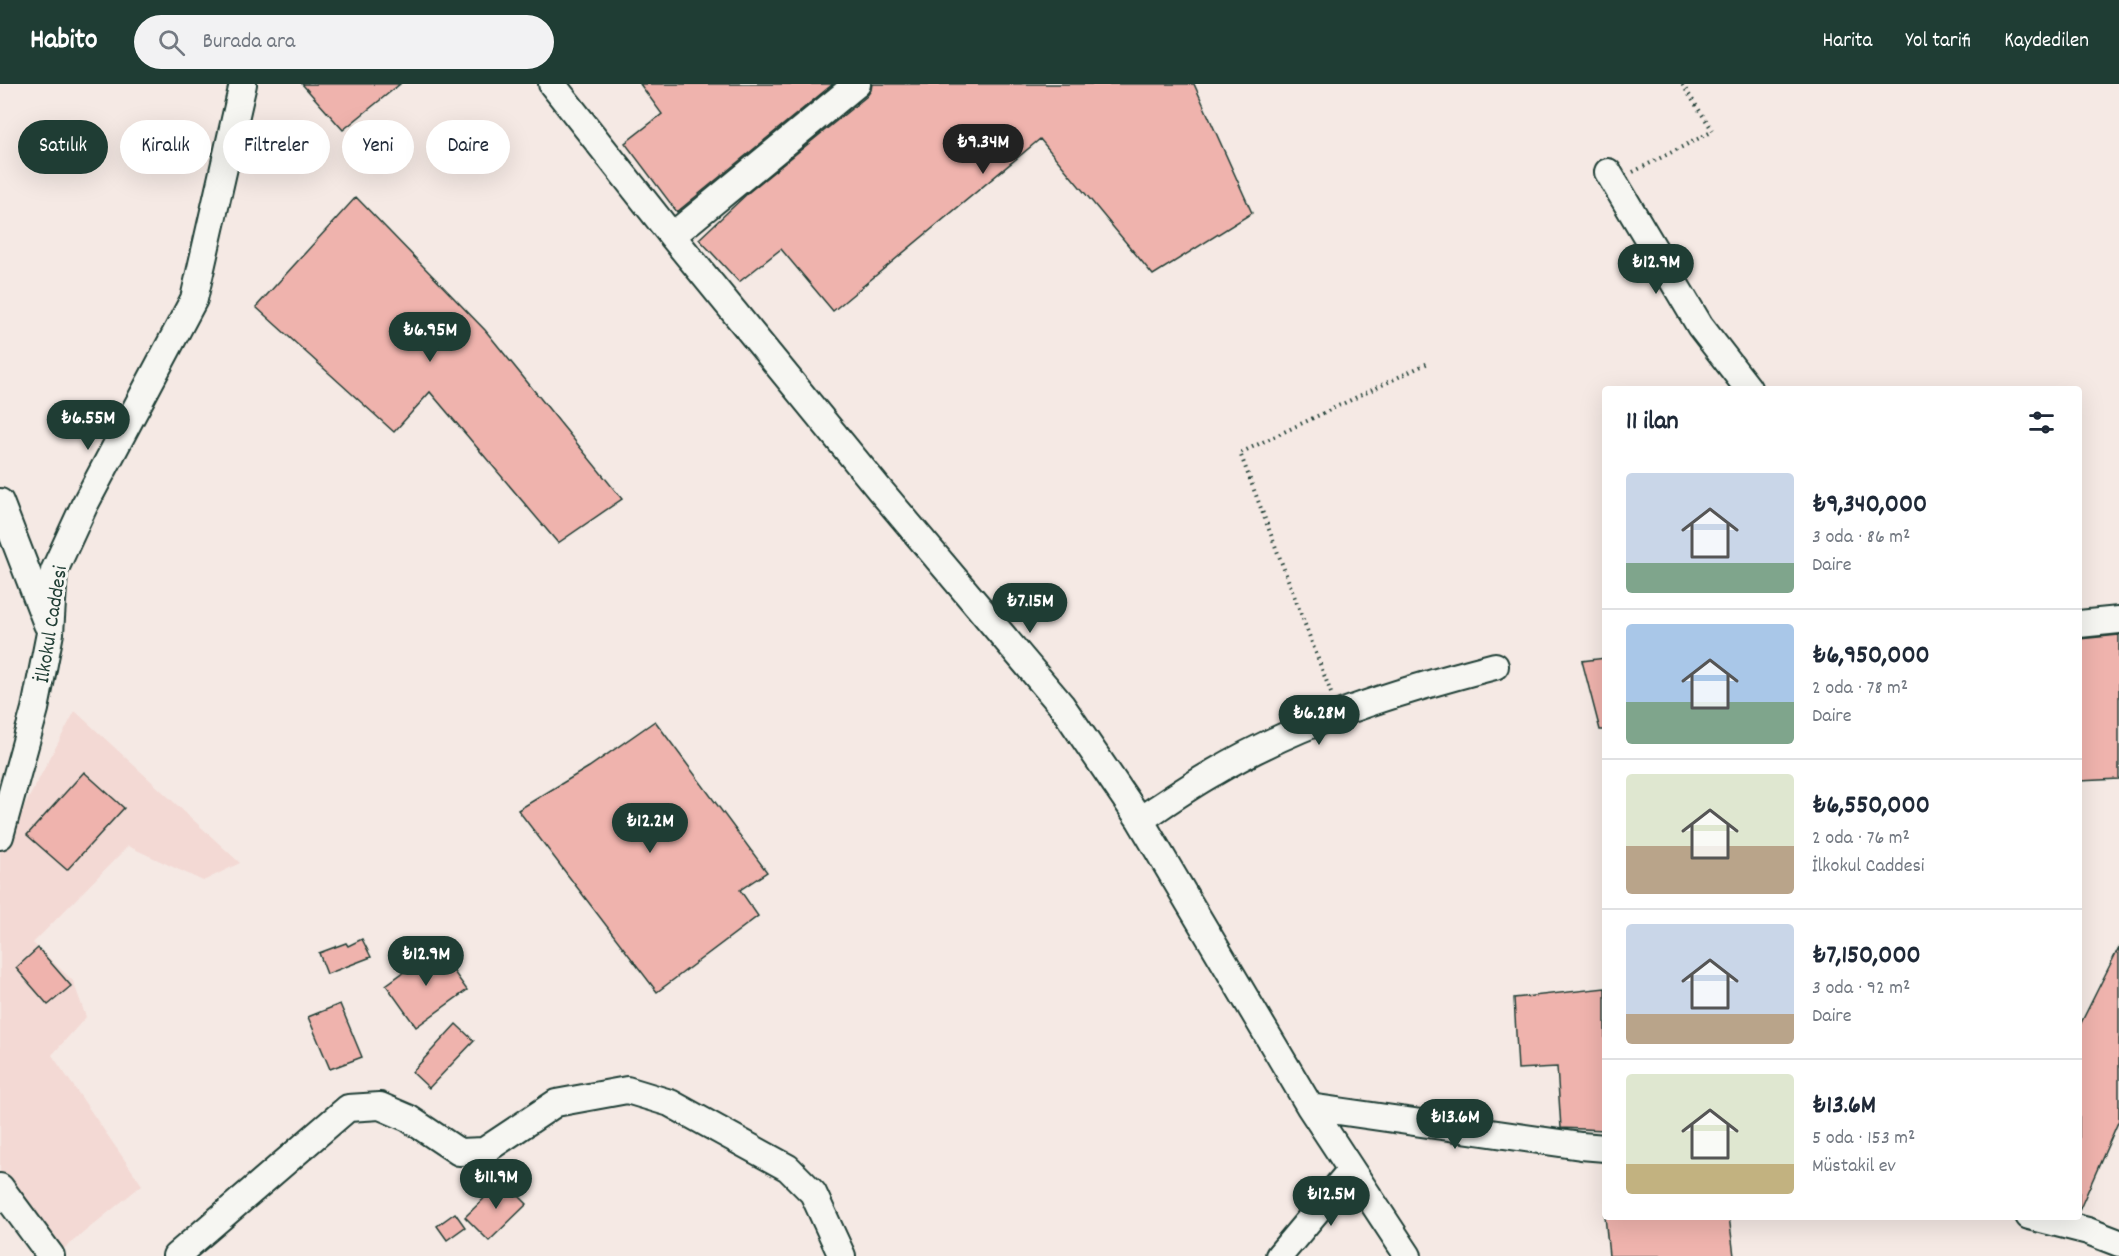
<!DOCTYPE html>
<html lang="tr">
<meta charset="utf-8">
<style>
:root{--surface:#fff;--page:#f2f2f3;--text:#1f2937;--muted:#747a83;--line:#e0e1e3;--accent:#1f3d34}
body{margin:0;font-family:Dekko,sans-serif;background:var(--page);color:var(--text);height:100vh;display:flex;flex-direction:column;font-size:22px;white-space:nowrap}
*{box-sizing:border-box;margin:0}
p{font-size:20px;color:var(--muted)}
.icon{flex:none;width:33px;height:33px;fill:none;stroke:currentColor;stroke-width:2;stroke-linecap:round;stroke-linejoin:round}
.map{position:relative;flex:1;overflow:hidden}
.panel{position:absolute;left:1602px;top:302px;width:480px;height:834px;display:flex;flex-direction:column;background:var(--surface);border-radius:6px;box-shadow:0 6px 24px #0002}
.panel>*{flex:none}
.banner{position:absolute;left:18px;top:36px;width:570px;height:54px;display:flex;gap:12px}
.price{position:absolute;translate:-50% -51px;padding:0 14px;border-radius:21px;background:var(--accent);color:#fff;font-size:20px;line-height:39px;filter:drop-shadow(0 2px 3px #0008)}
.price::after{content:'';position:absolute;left:50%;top:36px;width:18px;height:14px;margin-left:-9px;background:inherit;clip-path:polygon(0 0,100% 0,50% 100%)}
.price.active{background:#222;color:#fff}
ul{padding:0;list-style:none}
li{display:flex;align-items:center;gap:18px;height:150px;padding:0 24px}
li+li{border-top:2px solid var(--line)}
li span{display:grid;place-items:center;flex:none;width:168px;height:120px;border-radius:6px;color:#555}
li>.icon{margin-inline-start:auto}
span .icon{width:72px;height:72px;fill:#fffc;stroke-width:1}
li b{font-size:26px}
h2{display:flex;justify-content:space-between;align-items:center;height:72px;padding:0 24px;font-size:26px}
.pill{padding:0 21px;border-radius:27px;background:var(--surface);box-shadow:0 6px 24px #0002;font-size:21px;line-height:54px}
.pill.active{background:var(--accent);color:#fff}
header{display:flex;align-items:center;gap:36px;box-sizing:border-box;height:84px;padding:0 30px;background:var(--accent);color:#fff}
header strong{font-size:28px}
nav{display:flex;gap:33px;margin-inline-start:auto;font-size:21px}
.search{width:420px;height:54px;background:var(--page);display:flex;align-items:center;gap:15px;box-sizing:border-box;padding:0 21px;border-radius:33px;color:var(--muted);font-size:22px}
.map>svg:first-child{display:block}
.built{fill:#f3d9d4}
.building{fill:#efb3ad;stroke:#1f3d34;stroke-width:1.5}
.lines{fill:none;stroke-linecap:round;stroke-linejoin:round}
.minor-casing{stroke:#1f3d34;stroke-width:30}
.path{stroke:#1f3d34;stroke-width:4;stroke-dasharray:1.5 4.5;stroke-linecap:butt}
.minor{stroke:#f6f6f2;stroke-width:26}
.labels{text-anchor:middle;stroke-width:6;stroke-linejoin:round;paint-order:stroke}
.street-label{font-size:21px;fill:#1f3d34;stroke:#f6f6f2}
</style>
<header>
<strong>Habito</strong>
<div class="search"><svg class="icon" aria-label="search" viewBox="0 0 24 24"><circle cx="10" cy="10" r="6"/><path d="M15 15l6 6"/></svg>Burada ara</div>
<nav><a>Harita</a><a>Yol tarifi</a><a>Kaydedilen</a></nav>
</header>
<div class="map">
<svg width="2119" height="1172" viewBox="0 0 2119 1172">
<rect width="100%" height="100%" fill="#f5e9e4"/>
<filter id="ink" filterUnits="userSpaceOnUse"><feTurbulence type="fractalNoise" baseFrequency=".0167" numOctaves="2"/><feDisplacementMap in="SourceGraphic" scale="12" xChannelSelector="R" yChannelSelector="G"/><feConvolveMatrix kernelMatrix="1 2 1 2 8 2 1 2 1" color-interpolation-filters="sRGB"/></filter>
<g filter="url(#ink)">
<path class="built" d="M75 627 240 779 203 797 128 762 33 859 73 897 86 933 52 971 142 1101 61 1167 0 1088V768Z"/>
<path class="building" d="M302 0H400L343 46Z
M640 0H833L677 128 625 59 662 30Z
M872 0H1194L1252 129 1153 191 1040 55 833 227 781 165 739 198 699 155 749 108 867 12 871 6Z
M356 113 485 246 622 415 558 459 430 308 394 348 256 223Z
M2119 551V695L2079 697V555Z
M1605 574V646H1600L1582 577Z
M655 637 767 788 740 806 758 832 657 908 518 726 589 683Z
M84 688 124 724 67 786 27 751Z
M362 855 371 873 327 890 319 869 346 859 348 862Z
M2119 863V1036L2079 1127V943Z
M38 864 71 902 48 921 16 884Z
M437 864 467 906 416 943 386 901Z
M1605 904V1046L1561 1044 1557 983 1518 985 1514 914Z
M340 920 362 973 330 985 308 933Z
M456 940 474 957 429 1004 412 988Z
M503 1096 527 1120 489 1157 465 1133Z
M455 1129 465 1143 447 1156 437 1142Z
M1605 1132H1729L1734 1172H1609Z"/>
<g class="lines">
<g class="minor-casing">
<path id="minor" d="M552 0 672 152 879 405 1062 622 1140 736 1310 1023 1408 1172
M1608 88 1700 242 1748 304
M672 152 857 0
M0 418 47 540
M2079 540 2119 536
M1140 736C1164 720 1188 703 1213 689 1299 638 1398 607 1495 582
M0 752 35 625 50 549 54 487 84 422 194 215 243 0
M1310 1023 1581 1062 1605 1064
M0 1103 51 1172
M2029 1132 2088 1147 2119 1159
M176 1172 348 1024 380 1022 408 1034 459 1068 484 1067 556 1019 627 1006 670 1019 788 1084 813 1109 842 1172
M1279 1172 1351 1086"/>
</g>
<path class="path" d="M1633 88 1713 47 1682 0
M1331 609 1240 369 1428 279"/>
<use href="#minor" class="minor"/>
</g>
</g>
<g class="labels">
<g class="street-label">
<text transform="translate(50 540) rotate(-81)" y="7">İlkokul Caddesi</text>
</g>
</g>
</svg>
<b class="price active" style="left:983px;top:91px">₺9.34M</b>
<b class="price" style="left:1656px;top:211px">₺12.9M</b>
<b class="price" style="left:430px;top:279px">₺6.95M</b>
<b class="price" style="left:88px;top:367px">₺6.55M</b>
<b class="price" style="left:1030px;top:550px">₺7.15M</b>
<b class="price" style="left:1319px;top:662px">₺6.28M</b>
<b class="price" style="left:650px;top:770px">₺12.2M</b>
<b class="price" style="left:426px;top:903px">₺12.9M</b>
<b class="price" style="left:1455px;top:1066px">₺13.6M</b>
<b class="price" style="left:496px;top:1126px">₺11.9M</b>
<b class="price" style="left:1331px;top:1143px">₺12.5M</b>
<div class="banner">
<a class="pill active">Satılık</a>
<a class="pill">Kiralık</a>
<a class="pill">Filtreler</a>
<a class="pill">Yeni</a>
<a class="pill">Daire</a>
</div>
<section class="panel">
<h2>11 ilan<svg class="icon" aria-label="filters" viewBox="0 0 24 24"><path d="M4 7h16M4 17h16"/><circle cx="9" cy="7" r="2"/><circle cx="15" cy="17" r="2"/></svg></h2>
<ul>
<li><span style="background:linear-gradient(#c9d6e8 75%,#7fa58c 0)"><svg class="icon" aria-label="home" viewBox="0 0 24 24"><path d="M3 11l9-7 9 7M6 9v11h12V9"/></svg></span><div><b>₺9,340,000</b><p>3 oda · 86 m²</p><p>Daire</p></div></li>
<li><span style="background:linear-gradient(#a9c7e8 65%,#7fa58c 0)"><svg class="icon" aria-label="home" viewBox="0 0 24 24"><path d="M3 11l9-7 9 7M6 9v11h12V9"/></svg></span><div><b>₺6,950,000</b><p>2 oda · 78 m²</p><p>Daire</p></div></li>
<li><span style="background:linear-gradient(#dfe7d0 60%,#b9a48a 0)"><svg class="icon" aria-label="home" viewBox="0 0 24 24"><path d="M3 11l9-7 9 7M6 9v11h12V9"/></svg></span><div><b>₺6,550,000</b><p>2 oda · 76 m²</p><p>İlkokul Caddesi</p></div></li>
<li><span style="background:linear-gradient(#c9d6e8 75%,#b9a48a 0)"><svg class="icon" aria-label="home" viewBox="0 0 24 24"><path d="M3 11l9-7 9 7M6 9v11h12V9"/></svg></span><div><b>₺7,150,000</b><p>3 oda · 92 m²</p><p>Daire</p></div></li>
<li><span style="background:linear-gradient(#dfe7d0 75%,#c2b280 0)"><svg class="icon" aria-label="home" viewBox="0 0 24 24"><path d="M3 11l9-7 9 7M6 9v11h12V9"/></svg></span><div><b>₺13.6M</b><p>5 oda · 153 m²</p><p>Müstakil ev</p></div></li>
</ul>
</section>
</div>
